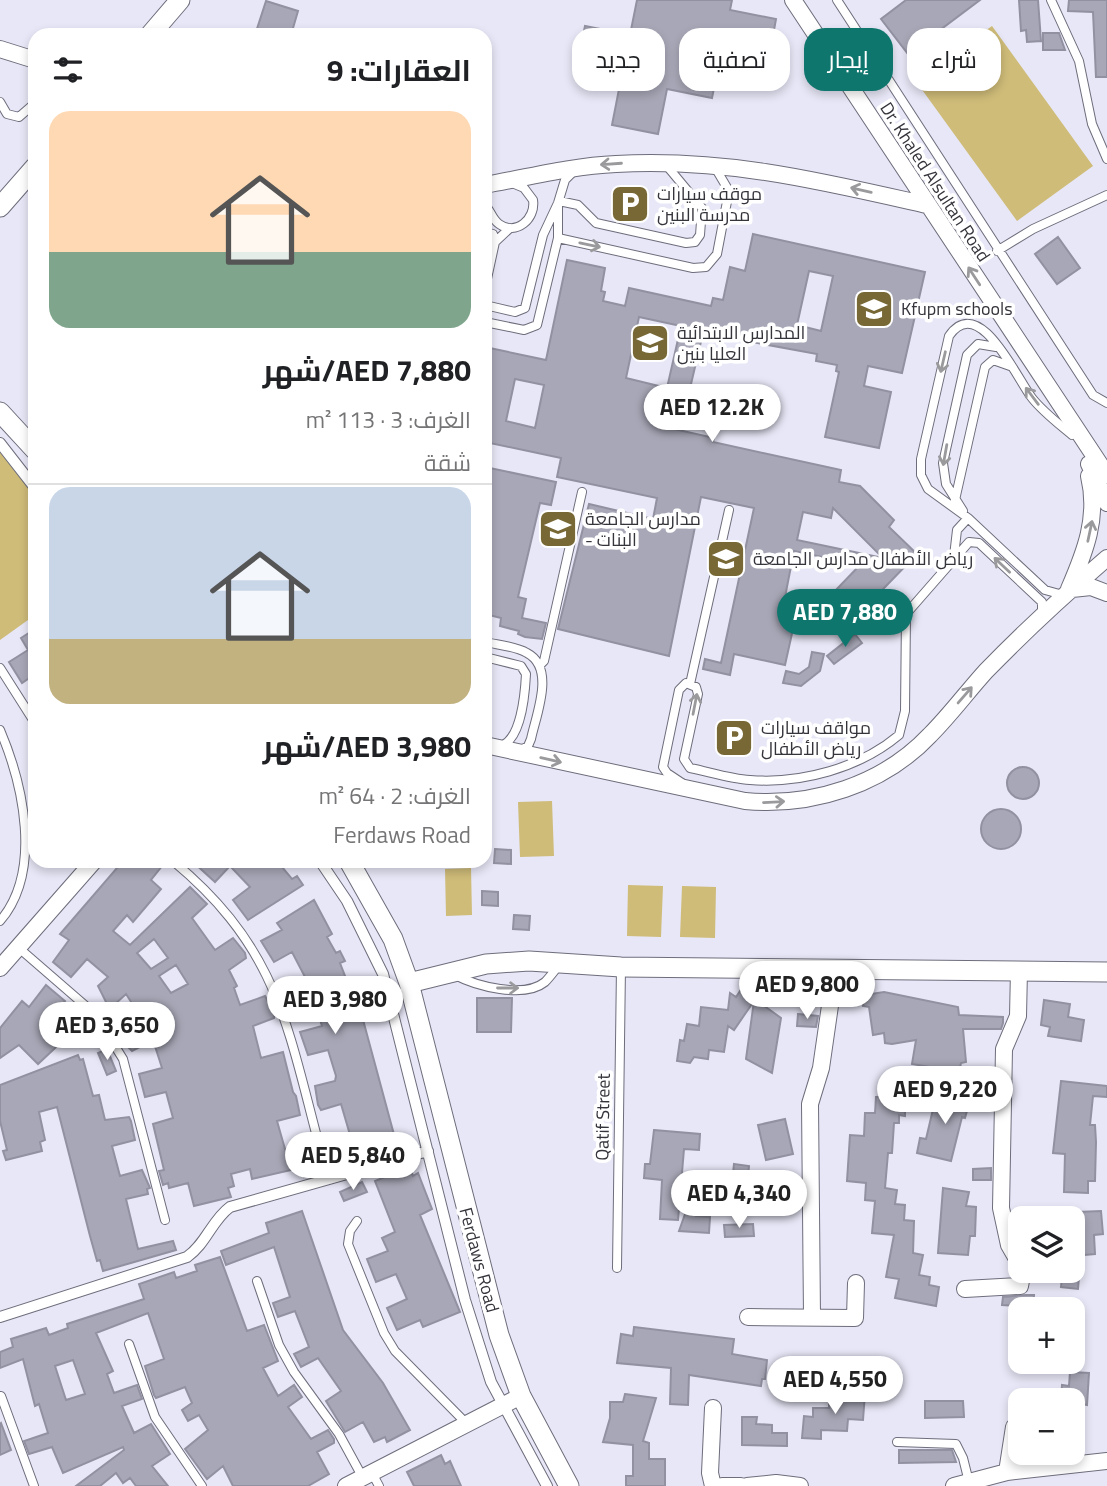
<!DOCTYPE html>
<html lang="ar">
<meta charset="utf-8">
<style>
:root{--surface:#fff;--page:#f6f6f6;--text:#202124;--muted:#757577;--line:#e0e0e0;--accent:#0f766e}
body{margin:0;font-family:"Titillium Web",Cairo,sans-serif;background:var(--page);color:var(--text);direction:rtl;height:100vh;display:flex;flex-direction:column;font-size:26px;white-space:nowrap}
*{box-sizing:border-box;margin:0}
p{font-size:23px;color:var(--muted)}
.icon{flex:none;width:38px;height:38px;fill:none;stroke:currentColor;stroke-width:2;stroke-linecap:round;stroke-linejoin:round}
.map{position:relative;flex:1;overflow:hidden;direction:ltr}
.panel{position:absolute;left:28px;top:28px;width:464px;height:840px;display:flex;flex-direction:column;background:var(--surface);border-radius:21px;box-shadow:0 4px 10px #0003;direction:rtl}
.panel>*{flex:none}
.hud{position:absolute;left:513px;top:28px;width:488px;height:63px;direction:rtl;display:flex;gap:14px}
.tools{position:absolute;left:1008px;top:1206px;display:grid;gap:14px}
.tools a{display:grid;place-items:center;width:77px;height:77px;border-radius:14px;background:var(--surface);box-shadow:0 4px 10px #0003;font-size:35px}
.price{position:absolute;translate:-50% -60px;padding:0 16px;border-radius:24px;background:#fff;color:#222;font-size:23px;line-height:46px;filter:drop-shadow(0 2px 4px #0008)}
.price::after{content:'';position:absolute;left:50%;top:42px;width:21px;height:16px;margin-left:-10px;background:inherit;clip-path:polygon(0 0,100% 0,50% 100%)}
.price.active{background:var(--accent);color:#fff}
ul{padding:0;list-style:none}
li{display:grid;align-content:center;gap:14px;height:371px;padding:0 21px}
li+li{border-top:2px solid var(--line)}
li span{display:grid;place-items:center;height:217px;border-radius:21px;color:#555}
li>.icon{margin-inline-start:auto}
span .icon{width:126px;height:126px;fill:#fffc;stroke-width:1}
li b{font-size:30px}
h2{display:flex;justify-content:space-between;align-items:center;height:84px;padding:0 21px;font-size:30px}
.tag{padding:0 24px;border-radius:21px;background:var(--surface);box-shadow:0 4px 10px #0003;font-size:24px;line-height:63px}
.tag.active{background:var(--accent);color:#fff}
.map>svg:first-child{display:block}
.green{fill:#cfbc79}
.building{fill:#a7a7b7;stroke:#9191a1;stroke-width:2;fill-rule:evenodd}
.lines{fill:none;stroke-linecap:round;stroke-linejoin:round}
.service-casing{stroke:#6d6d7c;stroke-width:10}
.pedestrian-casing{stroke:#6d6d7c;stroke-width:12}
.minor-casing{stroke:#6d6d7c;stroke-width:18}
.tertiary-casing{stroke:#6d6d7c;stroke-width:21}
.service{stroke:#fff;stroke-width:8}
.pedestrian{stroke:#fff;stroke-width:10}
.minor{stroke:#fff;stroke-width:16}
.tertiary{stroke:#fff;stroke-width:19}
.oneway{stroke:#9a9a9d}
.labels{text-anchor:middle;stroke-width:7;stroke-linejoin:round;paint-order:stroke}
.street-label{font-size:18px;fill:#34343b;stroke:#fff}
.poi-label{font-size:18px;fill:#34343b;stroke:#fff;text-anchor:start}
</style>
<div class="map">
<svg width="1107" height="1486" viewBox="0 0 1107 1486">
<rect width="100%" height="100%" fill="#e7e7f7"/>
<path class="green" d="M992 26 1093 166 1017 221 915 80Z
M0 449 35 497V615L0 640Z
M552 801 554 856 520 857 518 802Z
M471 868 472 915 446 916 445 869Z
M628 885 663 886 661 937 627 936Z
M682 886 716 887 715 938 680 937Z"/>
<path class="building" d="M637 0H732L730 10 776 19 768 63 721 53 712 98 667 89 658 134 612 125 621 79 576 70 585 26 630 35Z
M906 0H980L908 54 881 19Z
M1019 0H1038L1041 41 1027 42 1026 30 1021 31Z
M1069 0H1107V77H1096L1093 12 1068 11Z
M266 1 298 11 291 35H255Z
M1043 33H1059L1065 50H1043Z
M753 234 925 272 902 373 868 366 864 386 891 392 879 448 825 437 839 372 836 371 837 365 816 361 817 354 703 333 688 397 681 396 674 429 714 438 713 442 841 470 839 482 860 486 894 520 889 527 917 554 859 614 858 621 797 611 785 665 734 654 730 675 703 669 705 659 721 663 754 508 701 497 669 656 558 629 589 504 653 519 657 498 557 477 561 458 485 442V347L546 360 567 260 605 268 601 291 605 292 603 301 625 306 629 288 711 306 713 298 723 300 730 267 745 271ZM809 271 833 276 821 331 797 325ZM639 317 681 326 667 388 626 378ZM515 379 544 385 535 428 506 421ZM833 508 883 558 797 540 803 512 831 518ZM794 551 860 565 833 593 850 609 785 597Z
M1058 237 1080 268 1057 284 1035 254Z
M485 467 556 482 551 505 540 503 518 597 526 599 522 618 546 623 542 639 525 637 518 634 519 631 500 626 501 618 485 614Z
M35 629V674L22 683 9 662 28 650 21 638Z
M855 634 862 643 834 664 827 656Z
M812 652 824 654 820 671 801 686 783 683 786 671 799 674 809 667Z
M1007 783a16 16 0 1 1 32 0a16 16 0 1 1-32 0Z
M981 829a20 20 0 1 1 40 0a20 20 0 1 1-40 0Z
M495 849 511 850V864L494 863Z
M123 861H166L151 880 161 889 133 922 127 915 113 931 130 945 190 887 207 904 192 918 215 950 233 938 245 953 246 958 229 970 237 986 234 988 240 1005 265 996 274 1013V1018L253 1026 261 1058 283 1052 293 1092 296 1096 300 1115 277 1121 291 1170 252 1179 250 1169 231 1174 234 1186 228 1188 231 1197 194 1206 188 1183 169 1188 168 1183 163 1185 159 1171 164 1170 153 1124 173 1118 166 1092 145 1097 139 1074 162 1068 153 1040 132 1051 128 1047 121 1029 142 1019 126 994 113 1006H108L98 986 108 977 87 959 71 977 53 962 69 940 60 934ZM154 939 168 958 151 969 137 953ZM176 965 188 984 171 993 159 976Z
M192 861H277L292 879 297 876 303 885 248 920 233 900 250 887 230 866 215 882Z
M482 891 498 892V906L482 905Z
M314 900 332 934 327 937 336 953 340 951 345 961 340 963 347 981 352 979 396 1142 391 1143 393 1152 304 1177 301 1167 355 1152 341 1104 321 1110 318 1105 315 1086 335 1081 336 1076 328 1050 308 1055 300 1032 322 1026 314 1001 293 1008 284 985 305 977 292 952 274 962 261 941 282 930 277 923Z
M514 915 530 916 529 930 513 929Z
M46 985 65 1001 52 1016 69 1035 38 1064 19 1045 0 1058V1028L22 1001 29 1007Z
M740 991 769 995 763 1005 781 1018 772 1073 746 1059 754 1001 734 1030 728 1026 724 1052 709 1050 708 1059 694 1057 690 1063 677 1061 680 1040 684 1041 687 1024 699 1026 701 1007 728 1010 730 993 736 997Z
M884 992 958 1007 959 1015 1003 1017V1023L1001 1029H963L966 1062 961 1063 959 1072 912 1064 916 1040 892 1044 885 1043 884 1033 873 1035 869 1007 863 1006 864 995Z
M477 998H512L511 1032H477Z
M1044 1000 1070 1004 1068 1017 1084 1020 1081 1041 1048 1036 1050 1027 1041 1025Z
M798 1014 818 1016 816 1027 797 1026Z
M107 1049 116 1071 107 1075 98 1053Z
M78 1055 80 1060 83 1059 93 1096 99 1095 105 1120 129 1117 131 1121 135 1140 112 1146 120 1176 142 1170 150 1188 147 1189 148 1194 126 1199 138 1249 173 1241 176 1250 103 1271 100 1260 97 1261 90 1236 57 1107 39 1112 45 1140 40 1142 42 1151 6 1160 3 1151 7 1150 0 1121V1085Z
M893 1076 914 1081 913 1104H905V1116L899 1115V1123H894L892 1153H888L885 1188 897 1190 895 1204 905 1205 904 1220 914 1221 913 1253 923 1255 919 1275 930 1277 929 1285 939 1287 936 1306 895 1298 899 1279 886 1277 894 1235 872 1233 875 1201 865 1200 866 1183 847 1181 850 1135 864 1136 865 1113H875L876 1097H885L886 1082 893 1083Z
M1061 1081 1107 1086V1097L1093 1096 1090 1125H1095L1096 1142 1095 1181H1088V1193L1064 1192 1065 1154 1053 1153Z
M944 1088 965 1093 963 1099 970 1100 965 1118 962 1117 951 1161 917 1153 920 1138 926 1139 934 1105 940 1107Z
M785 1119 793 1154 766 1160 758 1125Z
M654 1130 700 1134 699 1150 684 1149 678 1220 660 1219 662 1180 644 1178 645 1164H650Z
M734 1164 749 1166 745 1204 730 1202Z
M409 1167 413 1176 418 1173 432 1209 420 1215 460 1312 423 1327 420 1320 397 1330 387 1308 407 1299 396 1274 376 1282 367 1259 388 1251 382 1238 395 1232 375 1181Z
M991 1168V1180H973V1169Z
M362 1182 367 1192 344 1201 340 1192Z
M695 1186H698L696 1216 710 1217 709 1233 679 1231Z
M943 1188 969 1192 966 1206 976 1207 975 1236H970L968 1255 938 1253Z
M302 1211 343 1330 383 1383 410 1430 387 1442 385 1437 374 1442 363 1422 345 1432 326 1401 341 1391 318 1358 301 1367 294 1354 309 1347 295 1311 278 1317 273 1303 290 1297 274 1247 226 1265 221 1251 269 1233 266 1223Z
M1101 1211 1103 1234 1094 1235 1095 1254 1073 1256V1224L1077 1223V1212Z
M753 1224 754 1236 725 1237 724 1225Z
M220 1257 247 1331 264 1325 278 1361 263 1368 278 1396 294 1385 302 1397 288 1407 311 1439 328 1430 334 1439V1443L317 1452 329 1474 308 1486H233L223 1466 207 1479 185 1449 208 1430 199 1415 188 1421 182 1410 192 1403 185 1387 156 1398 154 1395 145 1366 164 1359 148 1313 96 1333 113 1371 107 1374 114 1393 137 1385 142 1399 122 1406 134 1433 151 1424 170 1454 152 1466 168 1486H136L130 1478 123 1483 116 1473 100 1486H76L124 1450 123 1447 63 1473 52 1447 29 1454 24 1441 48 1433 39 1404 35 1406 23 1359 0 1368V1352L13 1347 11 1339 46 1328 49 1335 68 1328 67 1324 144 1299 139 1284 174 1272 176 1278 197 1271 195 1265ZM73 1360 85 1394 66 1400 55 1366Z
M1062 1276 1079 1277 1078 1289 1061 1287Z
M1026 1295H1034L1033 1307 1002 1305 1003 1297Z
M634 1327 734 1339 732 1354 767 1360 765 1379H762L761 1386 689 1375 688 1405 670 1404 671 1368 617 1363 621 1334 633 1336Z
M1070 1372 1089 1373 1087 1405 1061 1400 1062 1385 1069 1386Z
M843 1392 865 1393 863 1420 848 1419 847 1431 821 1430V1439L802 1438 804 1416 813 1417V1408H829V1400H843Z
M625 1394 656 1398 643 1441 649 1443V1459H665V1486H626V1476H633V1445L603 1442 610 1418V1402H623Z
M925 1401H963L964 1417 925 1418Z
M742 1417H757L756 1424 772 1425V1433H787V1446L742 1445Z
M1 1423 11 1450 0 1455V1424Z
M899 1450H952L956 1462 899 1463Z
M441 1455 445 1464 450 1461 461 1486H414L407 1472Z"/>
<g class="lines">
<g class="service-casing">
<path id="service" d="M837 0 1093 395 1107 403
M1051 0 1079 61 1092 124 1107 159
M0 102 7 114 19 117 35 103
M559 201 578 205 596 223 686 243 695 242 700 235 702 208 667 166
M558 203V238L693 268 706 267 717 254 729 191 716 169
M485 205C491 211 492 219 499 224 516 236 536 219 533 200L524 188 512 183
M485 232 493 234 495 242
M997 251 1033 229 1107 195
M485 288 495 242 510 228
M485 305 515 312 525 308 543 235 558 203 565 180 573 172
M485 322 524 330 537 325 558 238
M955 500 985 367 993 360 1010 366
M963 511 946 484 943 463 967 355 978 344 996 347
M954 556 957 530 968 518
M1063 595 1045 590 968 518 928 489 921 475V459L949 336C979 292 1017 379 1032 398 1043 412 1059 424 1072 435
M485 642C498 645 515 646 527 653 556 668 536 715 531 739L528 746 519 751
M485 657 521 666 526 674C525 694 521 741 500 746
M540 665 544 661 582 492
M0 668 35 723
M690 684 729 510
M0 730C23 784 43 871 0 921
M682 783 667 773 663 767 679 690 686 683 696 687 698 694 684 759 690 768C710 772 730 779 750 780 801 784 860 768 899 735L905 711 906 614 969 542 979 543 1042 602V613
M173 861C275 946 286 1019 318 1141
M20 949 95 1014 123 1059 165 1220
M455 975C476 986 524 999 545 982 550 977 555 970 559 965
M357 1221 350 1231 348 1244 384 1333 395 1351 466 1423
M617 1268 621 967
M257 1281 279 1345 294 1372 339 1434 363 1478
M129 1344 155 1417 202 1486
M1 1396 34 1486
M897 1442 956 1444 963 1458 969 1482
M372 1473 379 1486"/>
</g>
<g class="pedestrian-casing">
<path id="pedestrian" d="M0 443 35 488
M320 861 347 901 383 974 465 1300 491 1382 547 1486
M0 1317 187 1257C206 1244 212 1220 230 1207L428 1151"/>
</g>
<g class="minor-casing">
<path id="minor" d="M793 0 1107 475
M0 49 35 60
M485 185C529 177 572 166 616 164 727 158 821 181 927 205
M1089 464 1107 503
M1069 589C1085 552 1099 517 1089 476
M1072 589 1091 587 1107 593
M485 745 745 801C812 807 883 785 930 735 950 715 967 692 986 671 1025 631 1065 594 1107 558
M0 968 94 861
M1019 970 1018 1016 1004 1049 1001 1208 1009 1245 1020 1264
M965 1289 1020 1286 1023 1270
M812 1316 810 1104 821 1068 835 971
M748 1317 855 1318 856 1283
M1007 1472 1014 1427
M346 1486 521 1396
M713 1486 710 1473 713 1408
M722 1486H741
M747 1486 776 1483 800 1486
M954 1486 1007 1472 1107 1461"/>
</g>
<g class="tertiary-casing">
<path id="tertiary" d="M150 35 180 0
M0 207 35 167
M0 412 35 450
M349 861 393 939 409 983 486 964 529 961 621 967 1107 972
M409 983 499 1335 521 1396 569 1486"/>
</g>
<use href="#service" class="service"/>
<use href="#pedestrian" class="pedestrian"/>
<use href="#minor" class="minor"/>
<use href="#tertiary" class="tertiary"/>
</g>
<defs><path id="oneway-shaft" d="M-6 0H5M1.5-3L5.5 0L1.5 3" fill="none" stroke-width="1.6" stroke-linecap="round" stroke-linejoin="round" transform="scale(1.75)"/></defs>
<g class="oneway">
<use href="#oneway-shaft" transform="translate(611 164) rotate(176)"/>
<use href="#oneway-shaft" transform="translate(861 190) rotate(-167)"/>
<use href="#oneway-shaft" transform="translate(590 245) rotate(12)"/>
<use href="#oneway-shaft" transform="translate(974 276) rotate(-123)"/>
<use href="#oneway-shaft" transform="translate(943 362) rotate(103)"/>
<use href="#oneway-shaft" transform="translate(1032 396) rotate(-127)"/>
<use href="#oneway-shaft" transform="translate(945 455) rotate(100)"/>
<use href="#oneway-shaft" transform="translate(1090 531) rotate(-78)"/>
<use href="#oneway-shaft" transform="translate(1002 565) rotate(-137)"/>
<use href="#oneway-shaft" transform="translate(965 695) rotate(-49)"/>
<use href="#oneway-shaft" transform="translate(695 704) rotate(-79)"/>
<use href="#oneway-shaft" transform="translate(551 760) rotate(13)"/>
<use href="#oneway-shaft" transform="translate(774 802) rotate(-3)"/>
<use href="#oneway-shaft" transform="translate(508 988)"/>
</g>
<defs>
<g id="parking-square" transform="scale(2.0125)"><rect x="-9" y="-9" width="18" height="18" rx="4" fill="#776836" stroke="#fff"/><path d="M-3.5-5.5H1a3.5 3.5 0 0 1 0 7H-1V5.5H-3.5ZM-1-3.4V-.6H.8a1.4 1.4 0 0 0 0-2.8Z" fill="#fff"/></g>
<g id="school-square" transform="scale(2.0125)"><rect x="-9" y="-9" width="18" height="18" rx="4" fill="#776836" stroke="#fff"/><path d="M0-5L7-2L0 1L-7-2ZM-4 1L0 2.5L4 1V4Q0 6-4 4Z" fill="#fff"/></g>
</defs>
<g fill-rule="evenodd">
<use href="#parking-square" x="630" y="204"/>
<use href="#school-square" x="874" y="309"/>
<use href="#school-square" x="650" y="343"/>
<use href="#school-square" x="558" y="529"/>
<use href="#school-square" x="726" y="559"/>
<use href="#parking-square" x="734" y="738"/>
</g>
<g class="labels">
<g class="street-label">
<text transform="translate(935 182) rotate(57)" y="6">Dr. Khaled Alsultan Road</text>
<text transform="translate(603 1117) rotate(-89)" y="6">Qatif Street</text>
<text transform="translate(479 1260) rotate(75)" y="6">Ferdaws Road</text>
</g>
<g class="poi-label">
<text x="657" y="200">موقف سيارات<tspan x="657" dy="21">مدرسة البنين</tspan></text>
<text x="901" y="315">Kfupm schools</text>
<text x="677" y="339">المدارس الابتدائية<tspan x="677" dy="21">العليا بنين</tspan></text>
<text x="585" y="525">مدارس الجامعة<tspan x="585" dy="21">- البنات</tspan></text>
<text x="753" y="565">رياض الأطفال مدارس الجامعة</text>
<text x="761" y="734">مواقف سيارات<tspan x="761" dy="21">رياض الأطفال</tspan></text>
</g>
</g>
</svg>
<div class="tools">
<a><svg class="icon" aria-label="layers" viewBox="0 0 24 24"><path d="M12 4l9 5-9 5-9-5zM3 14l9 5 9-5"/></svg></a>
<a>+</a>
<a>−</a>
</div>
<b class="price" style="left:712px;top:444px">AED 12.2K</b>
<b class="price active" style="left:845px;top:649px">AED 7,880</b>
<b class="price" style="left:807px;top:1021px">AED 9,800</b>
<b class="price" style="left:335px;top:1036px">AED 3,980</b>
<b class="price" style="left:107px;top:1062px">AED 3,650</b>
<b class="price" style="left:945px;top:1126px">AED 9,220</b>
<b class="price" style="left:353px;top:1192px">AED 5,840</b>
<b class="price" style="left:739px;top:1230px">AED 4,340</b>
<b class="price" style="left:835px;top:1416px">AED 4,550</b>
<div class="hud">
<a class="tag">شراء</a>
<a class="tag active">إيجار</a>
<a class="tag">تصفية</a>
<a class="tag">جديد</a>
</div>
<section class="panel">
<h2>العقارات: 9<svg class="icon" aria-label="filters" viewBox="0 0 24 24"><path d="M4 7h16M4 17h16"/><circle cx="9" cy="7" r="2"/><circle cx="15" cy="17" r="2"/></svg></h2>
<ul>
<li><span style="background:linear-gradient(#ffd9b3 65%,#7fa58c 0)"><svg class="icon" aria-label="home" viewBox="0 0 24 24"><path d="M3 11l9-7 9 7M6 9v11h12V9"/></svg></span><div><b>AED 7,880/شهر</b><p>الغرف: 3 · 113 m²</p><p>شقة</p></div></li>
<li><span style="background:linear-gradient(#c9d6e8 70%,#c2b280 0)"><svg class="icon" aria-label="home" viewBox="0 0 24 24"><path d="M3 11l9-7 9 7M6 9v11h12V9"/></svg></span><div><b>AED 3,980/شهر</b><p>الغرف: 2 · 64 m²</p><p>Ferdaws Road</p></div></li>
</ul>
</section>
</div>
